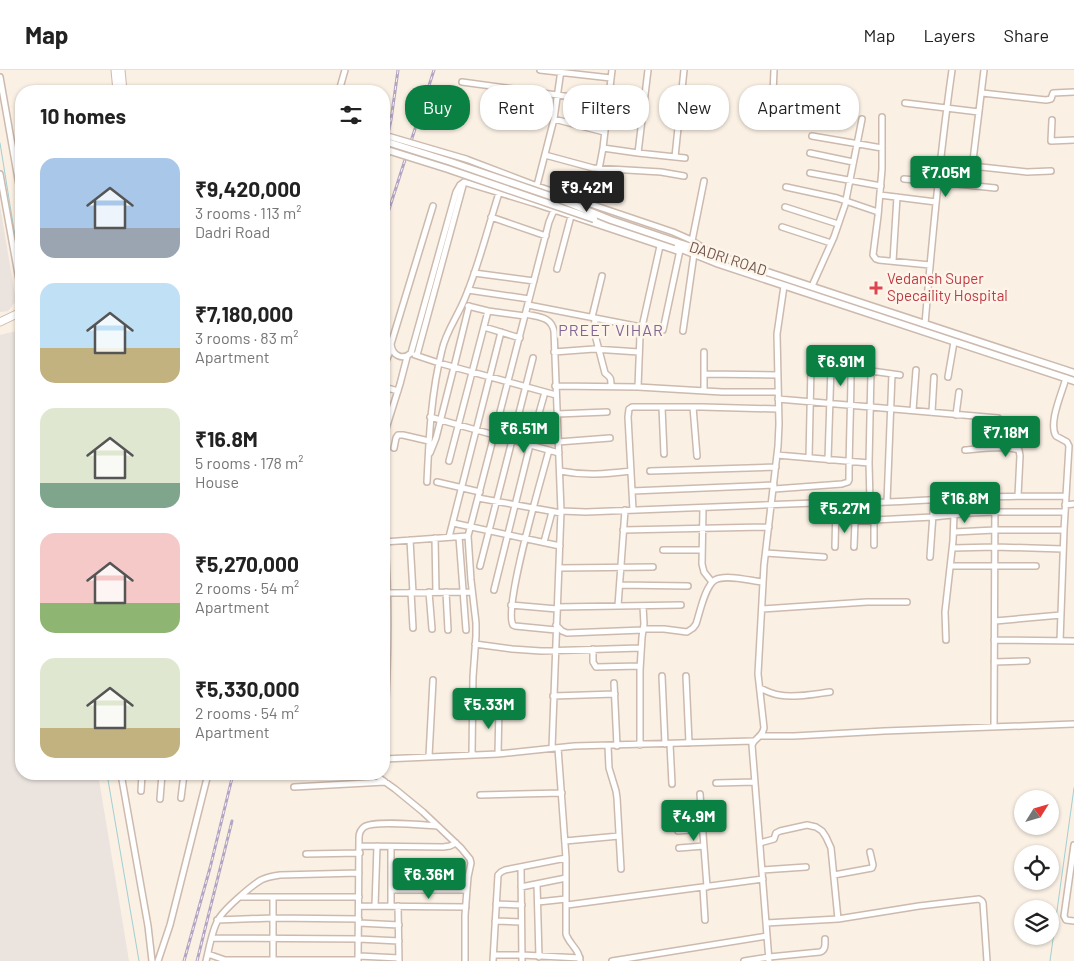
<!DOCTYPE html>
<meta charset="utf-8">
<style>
:root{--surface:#fff;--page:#f2f2f2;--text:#222;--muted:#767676;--line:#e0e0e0;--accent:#0b8043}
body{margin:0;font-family:Barlow,sans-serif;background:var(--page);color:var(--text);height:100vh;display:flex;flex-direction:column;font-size:19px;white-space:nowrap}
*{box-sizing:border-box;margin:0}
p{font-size:16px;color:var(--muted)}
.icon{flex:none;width:28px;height:28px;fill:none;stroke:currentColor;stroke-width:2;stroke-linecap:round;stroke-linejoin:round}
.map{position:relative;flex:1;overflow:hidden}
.sheet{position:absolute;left:15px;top:15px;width:375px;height:695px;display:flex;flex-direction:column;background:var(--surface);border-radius:20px;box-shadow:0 1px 4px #0004}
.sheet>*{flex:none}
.top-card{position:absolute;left:405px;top:15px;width:475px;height:45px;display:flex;gap:10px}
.needle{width:32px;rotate:53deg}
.fabs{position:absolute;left:1014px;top:720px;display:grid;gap:10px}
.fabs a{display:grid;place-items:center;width:45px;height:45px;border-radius:50%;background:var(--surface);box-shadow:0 1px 4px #0004;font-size:25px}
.price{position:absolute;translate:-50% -42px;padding:0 11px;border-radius:5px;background:var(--accent);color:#fff;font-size:16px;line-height:32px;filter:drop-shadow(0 1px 2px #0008)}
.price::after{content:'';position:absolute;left:50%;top:30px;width:15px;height:11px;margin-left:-8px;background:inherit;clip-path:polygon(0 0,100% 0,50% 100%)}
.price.on{background:#222;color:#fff}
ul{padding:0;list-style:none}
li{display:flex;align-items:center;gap:15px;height:125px;padding:0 25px}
li span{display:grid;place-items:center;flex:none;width:140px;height:100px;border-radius:15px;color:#555}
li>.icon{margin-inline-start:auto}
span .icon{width:60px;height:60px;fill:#fffc;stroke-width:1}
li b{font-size:21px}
h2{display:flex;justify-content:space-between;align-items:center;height:60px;padding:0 25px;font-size:21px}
.tag{padding:0 18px;border-radius:20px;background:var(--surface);box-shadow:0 1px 4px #0004;font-size:18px;line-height:45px}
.tag.on{background:var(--accent);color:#fff}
header{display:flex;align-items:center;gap:30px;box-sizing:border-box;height:70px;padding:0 25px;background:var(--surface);border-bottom:1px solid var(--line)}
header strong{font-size:24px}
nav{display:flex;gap:28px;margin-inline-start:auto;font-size:18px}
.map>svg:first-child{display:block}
.industrial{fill:#eae3de}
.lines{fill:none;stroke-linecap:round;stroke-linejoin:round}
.stream{stroke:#a1cfd3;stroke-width:1}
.minor-casing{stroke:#cdbaae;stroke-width:8}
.tertiary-casing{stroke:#cdbaae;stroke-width:9}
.secondary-casing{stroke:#d0b9ac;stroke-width:9}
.minor{stroke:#fff;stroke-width:5}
.tertiary{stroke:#fff;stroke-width:6}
.secondary{stroke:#fff;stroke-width:7}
.rail-casing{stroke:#b2a4c3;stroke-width:3}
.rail{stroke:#fef5ea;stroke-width:1;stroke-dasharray:4;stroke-linecap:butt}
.minor-bridge-casing{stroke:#cdbaae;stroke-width:8;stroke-linecap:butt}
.tertiary-bridge-casing{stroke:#cdbaae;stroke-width:9;stroke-linecap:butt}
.minor-bridge{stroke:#fff;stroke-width:5}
.tertiary-bridge{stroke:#fff;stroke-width:6}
.health-dot{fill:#e0444e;stroke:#fef5ea;stroke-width:2}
.labels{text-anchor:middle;stroke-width:5;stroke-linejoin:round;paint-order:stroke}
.street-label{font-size:15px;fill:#71564b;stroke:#fef5ea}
.health-label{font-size:15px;fill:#be3a42;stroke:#fef5ea;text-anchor:start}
.neighbourhood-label{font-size:16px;letter-spacing:1px;fill:#826794;stroke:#fef5ea}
</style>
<header>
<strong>Map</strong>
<nav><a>Map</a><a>Layers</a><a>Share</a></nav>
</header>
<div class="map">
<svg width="1074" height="891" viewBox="0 0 1074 891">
<rect width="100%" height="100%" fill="#faf0e4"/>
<path class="industrial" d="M0 136 16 231 8 241 0 242Z
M21 260V704H98L129 891H0V265Z"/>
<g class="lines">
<path class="stream" d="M0 73 21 203
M107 704 139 891
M1050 891 1074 718"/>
<g class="minor-casing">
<path id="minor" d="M540 0 611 8
M0 7 21 126
M462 12 608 32
M339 21 345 0
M982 23 1046 30 1051 29 1053 23 1074 22
M773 24 774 0
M905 33 979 42
M882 47V99L878 146 873 185 876 189 879 190 930 195
M554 49 604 62
M1052 50 1051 71 1074 70
M812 66 882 78
M603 78 638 83 685 88
M638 83 648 0
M810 83 853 92
M545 85 593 98 661 102 684 106
M675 87 684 0
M466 89 537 116 673 162 689 169 708 181
M972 96 1027 102 1051 101
M599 99 603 78 612 0
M810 103 881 116
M0 104 21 221
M904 109 938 112 995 118
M970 115 984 0
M786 117 837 128 878 142
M880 125 936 132
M533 131 554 49 561 0
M433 136 391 274C392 285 402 291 411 283L456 122 460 115 464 112 533 133 680 182
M785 137 838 154
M491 147 546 166
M782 157 831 173
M692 171 704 111
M893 191 897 127
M557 199 571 146
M474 203 534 211
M812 216 834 167 845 135 862 49
M468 220 529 229
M528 235 641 257
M468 236 488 241 525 246
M526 244C537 247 551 246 554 261L561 441 552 678
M592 247 602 206
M595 248 594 261 605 303C611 308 611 308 611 316
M925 254C932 169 940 84 952 0
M484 257 520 268
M663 260 680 180
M683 261 694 184
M554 282 594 279 639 282
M704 282V321
M415 285 439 293 556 325
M417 285 464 112
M384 296 391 279
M704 304 778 305
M948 307 954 272
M555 316 638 317 722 322H778
M384 317 398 321
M638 317 640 266 660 176
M778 329 998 348
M384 330 387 318
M662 337 664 384
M693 337 697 386
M913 340 916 300
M932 342 934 307
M557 344 607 342
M956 345 959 322
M430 347 559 383
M384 365 400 314 407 287
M558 372 610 368
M394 378 396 368 398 365H403L429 371
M549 380C542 407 503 537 513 555L515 556 556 560
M965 380C979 379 1006 375 1019 380L1020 386 1018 426
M430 383 436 368 454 297 469 236
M777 385 869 393
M809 388 811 297 815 295 857 299 900 305
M828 390 831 297
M449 391 488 241
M560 401C586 406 605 404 631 401
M650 401 776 397
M427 412C429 368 431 323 442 280 446 261 458 246 465 228 479 195 488 157 499 123
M437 412 480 422
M774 419 842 414 848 412 849 410C849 373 851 336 851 299
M632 421 774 415
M478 428 561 443
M870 432 869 393 871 301
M887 432 892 304
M1065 435 1074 434
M703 438 702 494 704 502 712 512
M633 440 628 347 629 339 632 337H702L778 339
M561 441 586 442 815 433C872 435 928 429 985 427 1012 426 1039 426 1066 426
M874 450V475
M835 452 933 447 971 443 995 442H1065
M453 453 560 476
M623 460 769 457
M954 462 995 460H1064
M449 467 501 262
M459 467 466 560
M435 468 436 522
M410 470 413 523
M384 472 468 466
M544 472 552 442
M835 477 836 434
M854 477 855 451
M953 478 995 477 1063 479
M663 480H701
M766 483 824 487
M930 487 934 430
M480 496 533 288
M951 496H1036
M559 498 653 497
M620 515 688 516
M494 520 530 375 545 322
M411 522 413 558
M429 522 432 559
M446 522 448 560
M388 523 472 522
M511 535 557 539
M618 536 625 440
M557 537 681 535
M762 539 867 532H907
M995 551 1061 545
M556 555 562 561 567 563 643 560
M644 559H664L687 562 693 558 696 554C700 542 705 516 715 510 726 504 751 511 763 512
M946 570 945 542 953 471 954 445
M994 570 1074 571
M1060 571 1064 460 1069 376 1067 372 1056 366C1048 353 1062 323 1066 308
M475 574 512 579 541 581 641 578
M593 579V592L596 597 640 596
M994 592 1027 591
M662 606 665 674
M686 606 689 673
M614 613 617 676
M760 618C766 621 772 624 779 625 796 628 814 624 830 622
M553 626 615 624
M994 657 995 426
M760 666H794L884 661 1074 654
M384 668C388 603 390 537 385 472
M670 674 672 714
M640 675V600L642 567 644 554 643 536
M608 676 609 698 616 721 617 728 621 799
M558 678 566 788V864C569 874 580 880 580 891
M472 684 473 607 476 566V553L471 510 468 466 549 152 554 140
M498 684 499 636
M429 686 433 610
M384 689 498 684 574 676 753 671
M121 704 148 856 152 891
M263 704H266
M374 704 395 719 423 742 461 778 470 789 471 793 468 807 465 845V891
M716 713 755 712
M294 717 385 712
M141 721 142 704
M700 724 707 817
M480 725 562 723
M181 728 184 704
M160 729 162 704
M677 737 701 734
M678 761 703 759
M565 771 619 766
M760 773 774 769 776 763 780 761 807 755 816 757 822 761 826 767 831 778 838 849
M1074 775 1064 846 1066 850 1074 851
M359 776 443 777 450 776 456 773
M679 778 704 776
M306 784 360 783
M521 798 522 891
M762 800 806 797
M834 805 872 798 873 795 870 782
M537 814 539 887
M521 817 566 808
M703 818 705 850
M391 820H467
M240 827H359
M273 827V891
M538 832 566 829
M496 834 522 835
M567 835 763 809
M359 836 466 837
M375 836 377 776
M391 836V777
M398 836 399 891
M217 850 273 848 359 849
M495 851 521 852
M359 853 399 855
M766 853 838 849 919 836 979 829 982 831 983 833 987 891
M212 868 359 869 399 871
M208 884 225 890H358
M494 885H522L580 888
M359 886 399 888
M158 891 170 855 208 704
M206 891C209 879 212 860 218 850 223 840 251 816 261 810 267 807 273 806 280 805L359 803
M358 891 359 768C359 764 360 760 364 757 374 750 423 755 437 756
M493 891 498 805 501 802 505 800 566 788
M612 891 767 866
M744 891 769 887 820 882C826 880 825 874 825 869
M769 891 752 675C755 667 762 668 764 658L758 604 764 495 778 376 779 354 777 264 784 216"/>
</g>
<g class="tertiary-casing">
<path id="tertiary" d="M594 149 674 176 719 194 1074 311
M676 172 1074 303"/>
</g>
<g class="secondary-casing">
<path id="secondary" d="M115 0 117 21
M121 0 123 21
M0 252 21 242"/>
</g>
<use href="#minor" class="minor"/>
<use href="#tertiary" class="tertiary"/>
<use href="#secondary" class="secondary"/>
<g class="rail-casing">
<path id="rail" d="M384 83 391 50 398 0
M384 155 434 0
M184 891 210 798 233 704
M197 891 232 751"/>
</g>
<use href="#rail" class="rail"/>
<g class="minor-bridge-casing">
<path id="minor-bridge" d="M384 65 466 89"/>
</g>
<g class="tertiary-bridge-casing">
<path id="tertiary-bridge" d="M384 71 451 92 559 129 611 150 676 172
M384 79 448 99 594 149"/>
</g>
<use href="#minor-bridge" class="minor-bridge"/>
<use href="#tertiary-bridge" class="tertiary-bridge"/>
</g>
<path class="health-dot" d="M873.5 210.5h5v5h5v5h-5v5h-5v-5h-5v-5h5z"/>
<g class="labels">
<g class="street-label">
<text transform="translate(728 189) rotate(18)" y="5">DADRI ROAD</text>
</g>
<g class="health-label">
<text x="887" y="214">Vedansh Super<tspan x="887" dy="17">Specaility Hospital</tspan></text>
</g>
<g class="neighbourhood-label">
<text x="611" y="266">PREET VIHAR</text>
</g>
</g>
</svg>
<div class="fabs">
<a><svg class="needle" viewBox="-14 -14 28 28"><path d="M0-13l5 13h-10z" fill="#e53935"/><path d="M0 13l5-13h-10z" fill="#767676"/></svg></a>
<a><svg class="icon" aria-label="locate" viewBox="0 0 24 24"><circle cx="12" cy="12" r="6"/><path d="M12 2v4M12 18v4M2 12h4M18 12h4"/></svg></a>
<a><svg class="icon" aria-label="layers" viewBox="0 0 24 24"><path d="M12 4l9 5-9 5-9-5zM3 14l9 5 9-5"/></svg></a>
</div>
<b class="price" style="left:946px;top:128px">₹7.05M</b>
<b class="price on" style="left:587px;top:143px">₹9.42M</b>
<b class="price" style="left:841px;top:317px">₹6.91M</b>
<b class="price" style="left:524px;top:384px">₹6.51M</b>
<b class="price" style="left:1006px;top:388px">₹7.18M</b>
<b class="price" style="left:965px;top:454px">₹16.8M</b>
<b class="price" style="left:845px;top:464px">₹5.27M</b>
<b class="price" style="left:489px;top:660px">₹5.33M</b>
<b class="price" style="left:694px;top:772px">₹4.9M</b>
<b class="price" style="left:429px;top:830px">₹6.36M</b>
<div class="top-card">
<a class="tag on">Buy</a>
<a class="tag">Rent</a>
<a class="tag">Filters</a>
<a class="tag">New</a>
<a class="tag">Apartment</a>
</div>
<section class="sheet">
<h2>10 homes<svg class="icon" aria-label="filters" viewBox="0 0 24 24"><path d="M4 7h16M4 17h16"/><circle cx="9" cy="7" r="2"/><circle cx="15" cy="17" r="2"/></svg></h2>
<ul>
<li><span style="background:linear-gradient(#a9c7e8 70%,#9aa5b1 0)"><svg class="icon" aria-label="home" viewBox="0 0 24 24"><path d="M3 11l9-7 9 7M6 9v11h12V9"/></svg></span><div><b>₹9,420,000</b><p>3 rooms · 113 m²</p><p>Dadri Road</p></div></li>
<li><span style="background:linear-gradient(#bfe0f5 65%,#c2b280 0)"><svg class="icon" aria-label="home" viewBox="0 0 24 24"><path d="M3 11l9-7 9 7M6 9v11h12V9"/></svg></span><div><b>₹7,180,000</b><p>3 rooms · 83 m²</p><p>Apartment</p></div></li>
<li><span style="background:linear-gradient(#dfe7d0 75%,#7fa58c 0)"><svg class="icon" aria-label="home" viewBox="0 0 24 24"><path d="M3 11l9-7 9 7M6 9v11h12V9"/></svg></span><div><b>₹16.8M</b><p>5 rooms · 178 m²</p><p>House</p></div></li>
<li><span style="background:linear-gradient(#f6c9c9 70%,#8fb573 0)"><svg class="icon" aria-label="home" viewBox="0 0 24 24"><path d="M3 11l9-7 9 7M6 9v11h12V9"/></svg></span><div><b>₹5,270,000</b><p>2 rooms · 54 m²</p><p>Apartment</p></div></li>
<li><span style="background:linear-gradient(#dfe7d0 70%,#c2b280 0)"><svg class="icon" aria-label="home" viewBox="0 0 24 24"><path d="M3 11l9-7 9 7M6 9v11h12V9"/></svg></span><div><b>₹5,330,000</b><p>2 rooms · 54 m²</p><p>Apartment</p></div></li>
</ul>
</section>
</div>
